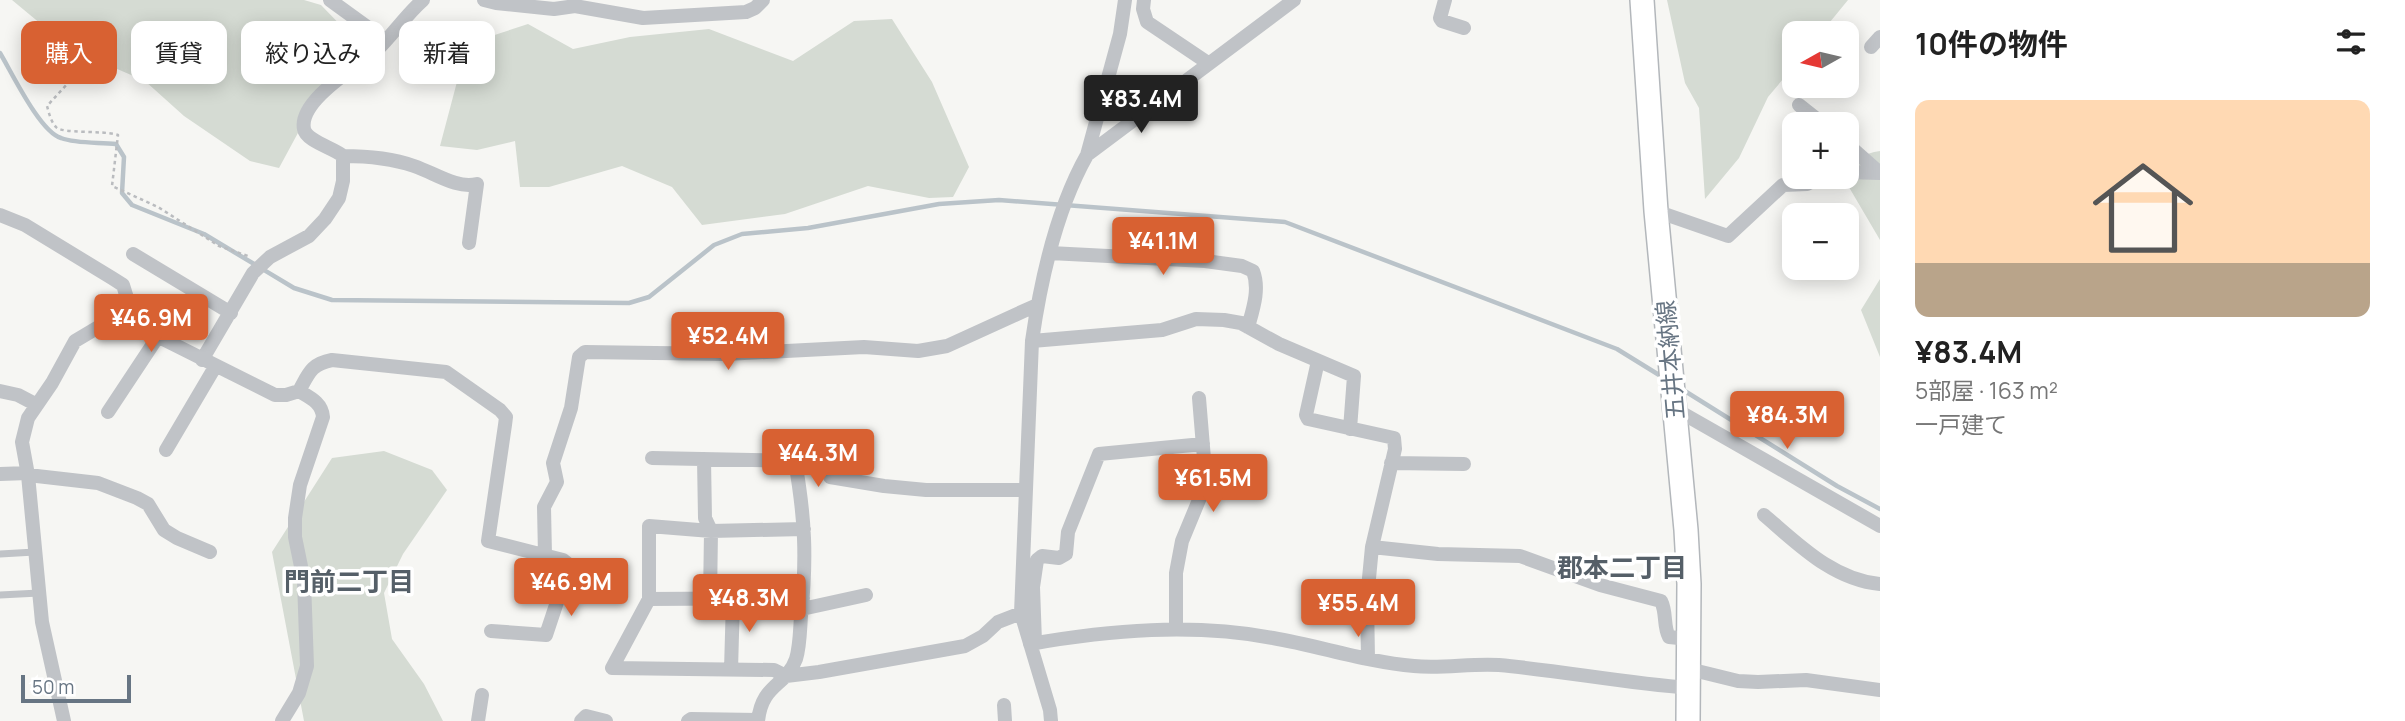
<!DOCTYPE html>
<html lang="ja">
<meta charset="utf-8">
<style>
:root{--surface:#fff;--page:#f6f6f6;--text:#222;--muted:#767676;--accent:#d86132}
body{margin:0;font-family:Manrope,"Noto Sans JP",sans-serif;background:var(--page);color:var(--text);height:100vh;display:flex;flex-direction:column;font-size:26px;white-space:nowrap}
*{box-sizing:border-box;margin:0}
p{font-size:23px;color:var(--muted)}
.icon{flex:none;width:38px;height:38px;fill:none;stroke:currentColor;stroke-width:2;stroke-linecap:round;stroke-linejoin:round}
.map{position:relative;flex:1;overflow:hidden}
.sheet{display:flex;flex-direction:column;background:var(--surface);width:525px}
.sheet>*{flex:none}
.hud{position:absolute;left:21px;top:21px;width:665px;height:63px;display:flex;gap:14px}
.needle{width:46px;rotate:262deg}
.buttons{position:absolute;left:1782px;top:21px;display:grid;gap:14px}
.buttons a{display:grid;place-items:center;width:77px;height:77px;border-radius:14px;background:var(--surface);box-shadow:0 4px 18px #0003;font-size:35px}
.scale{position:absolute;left:21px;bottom:18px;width:110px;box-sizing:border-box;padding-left:7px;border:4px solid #677583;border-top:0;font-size:19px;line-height:24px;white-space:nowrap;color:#677583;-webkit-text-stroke:5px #fff;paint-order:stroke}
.price{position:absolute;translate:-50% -60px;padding:0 16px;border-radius:7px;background:var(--accent);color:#fff;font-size:23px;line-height:46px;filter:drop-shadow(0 2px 4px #0008)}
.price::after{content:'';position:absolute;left:50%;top:42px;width:21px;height:16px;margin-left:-10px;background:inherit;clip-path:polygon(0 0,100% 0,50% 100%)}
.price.active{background:#222;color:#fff}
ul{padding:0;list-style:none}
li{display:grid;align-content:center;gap:14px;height:371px;padding:0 35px}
li span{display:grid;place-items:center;height:217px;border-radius:14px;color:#555}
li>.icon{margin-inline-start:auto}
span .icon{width:126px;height:126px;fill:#fffc;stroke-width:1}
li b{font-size:30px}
h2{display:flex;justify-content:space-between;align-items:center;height:84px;padding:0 35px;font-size:30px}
.tag{padding:0 24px;border-radius:14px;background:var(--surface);box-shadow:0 4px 18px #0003;font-size:24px;line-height:63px}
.tag.active{background:var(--accent);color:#fff}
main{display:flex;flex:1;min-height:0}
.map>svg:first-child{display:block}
.green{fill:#d5dbd3}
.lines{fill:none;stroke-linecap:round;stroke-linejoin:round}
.stream{stroke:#bac3c9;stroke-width:4.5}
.primary-casing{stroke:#b3b7bb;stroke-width:26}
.path{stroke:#babcbf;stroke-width:2.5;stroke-dasharray:3.5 3.5;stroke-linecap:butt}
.service{stroke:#c0c3c7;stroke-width:7}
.minor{stroke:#c0c3c7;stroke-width:14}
.primary{stroke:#fff;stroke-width:23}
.labels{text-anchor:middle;stroke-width:7;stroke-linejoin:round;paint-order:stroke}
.street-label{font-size:24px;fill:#677583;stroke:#fff}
.neighbourhood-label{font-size:26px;font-weight:bold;fill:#555f68;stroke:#fff}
</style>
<main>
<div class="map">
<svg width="1880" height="721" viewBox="0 0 1880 721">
<rect width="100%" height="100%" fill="#f6f6f3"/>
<path class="green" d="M12 0H304L321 5 352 37 345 54 312 107 279 168 250 161 184 116 145 81 71 49Z
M1667 0H1848L1821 33H1794V66L1768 97 1739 158 1705 199 1699 108 1685 83Z
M892 19 932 82 969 167 953 197 929 198 868 186 785 214 702 225 672 187 622 166 549 187H520L515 141 477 150 440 146 467 44 528 24 573 49 630 37 709 29 793 61 854 21Z
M1880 151V240L1843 177C1850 162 1864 153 1880 151Z
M1880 279V357L1861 310Z
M384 451 432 470 447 490 403 554 384 593 392 639 424 684 443 721H304L272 552 332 458Z"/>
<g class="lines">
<path class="stream" d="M0 53C12 73 40 132 61 138 77 144 99 142 116 144L124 157 122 193 132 205 204 234 294 288 332 300 629 303 649 297 714 245 742 234 808 228 939 204 999 200 1285 222 1617 349 1664 378
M1680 388 1837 486 1880 509"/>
<g class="primary-casing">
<path id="primary" d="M1642 0 1656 211 1686 530 1689 584 1688 721"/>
</g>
<path class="path" d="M80 70 47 106C49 113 51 122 56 127 62 134 103 130 118 135L112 186 158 207 219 246 248 256"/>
<path class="service" d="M0 554 35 552
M0 595 39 593"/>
<path class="minor" d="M330 0 385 40
M484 0 496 3 554 9 575 6 643 18 746 12 755 8 763 0
M1144 0 1143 9 1147 22 1208 63
M1445 0 1440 18 1442 21 1464 28
M1871 47 1880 37
M1799 105 1823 124
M1846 143 1880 173
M1087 155 1120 34 1125 0
M343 156C368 156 391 158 414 166 435 173 456 189 477 184L469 243
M1846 172 1880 173
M1656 211 1728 236 1783 185 1807 184 1821 177
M0 215 25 225 112 278 123 285 127 298 117 316 75 341 52 383 28 418 22 442 28 475 42 622 64 721
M1050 253 1205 261 1242 266 1253 271C1260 289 1253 309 1248 327
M133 254 231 313
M117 316 275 395H286L299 391C309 373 311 364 332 360L446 372 500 410 506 417 505 425 488 541 563 560 568 564 566 575 546 635 491 631
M1032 341 1162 330 1196 319 1224 320 1241 323 1279 344 1354 376 1350 429
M202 360 253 273 270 257 309 236 325 219 339 198 343 181V156C334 148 306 141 304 129 298 100 360 65 379 48 394 33 407 14 423 0
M1318 361 1306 415 1308 419 1394 438 1395 449 1372 547 1367 599 1368 659
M0 391 18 395 37 405
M1675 409 1880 526
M108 412 157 338
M166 450 215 367
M652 458 795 461C805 518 807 558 801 616 800 629 800 646 796 659 786 687 762 683 758 721
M704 459 705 518 711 531 710 599
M1391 463 1464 464
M0 474 28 473
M28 475 98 483 137 498 148 504 164 530 177 538 210 552
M830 477 884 486 926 490H1026
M1764 515C1798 544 1833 580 1880 584
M804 529 711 531 649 526V599L612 668 774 670 786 676 819 672 965 646 983 636 998 622 1021 613
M1372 547 1438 554 1520 556 1600 585 1661 601C1667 613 1663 626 1669 637L1689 639
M545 555 544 507 557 482 553 463 571 408 579 357 585 352 725 354 864 347 918 351 947 346 1037 305
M649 599 803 598
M802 609 866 595
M1176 629V573L1182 541 1206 483 1199 398
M1035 642 1033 587 1037 560 1042 556 1059 558 1066 554 1068 532 1099 454 1203 444
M1030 644C1110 630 1192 623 1273 638 1320 646 1366 662 1414 666 1442 669 1471 663 1499 665 1563 671 1625 683 1689 688
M1689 669 1738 681 1758 682 1806 680 1880 690
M731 670 733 599
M1004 705 1005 721
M282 721 299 693 307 666 304 581 295 537V518L300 485 323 417C322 403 311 398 299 391
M478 721 482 695
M581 721 586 716 606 721
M688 721 691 719 758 720
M1051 721 1050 710 1021 613 1032 341C1041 278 1056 210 1087 155L1294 0"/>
<use href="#primary" class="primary"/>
</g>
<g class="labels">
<g class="street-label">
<text transform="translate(1671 360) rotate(-95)" y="8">五井本納線</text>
</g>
<g class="neighbourhood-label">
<text x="1622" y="577">郡本二丁目</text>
<text x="349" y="591">門前二丁目</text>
</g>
</g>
</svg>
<div class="buttons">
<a><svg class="needle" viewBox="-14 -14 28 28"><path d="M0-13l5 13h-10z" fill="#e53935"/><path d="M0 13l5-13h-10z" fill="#767676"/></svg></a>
<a>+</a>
<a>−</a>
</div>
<div class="scale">50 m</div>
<b class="price active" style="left:1141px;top:135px">¥83.4M</b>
<b class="price" style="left:1163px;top:277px">¥41.1M</b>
<b class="price" style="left:151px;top:354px">¥46.9M</b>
<b class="price" style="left:728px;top:372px">¥52.4M</b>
<b class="price" style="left:1787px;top:451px">¥84.3M</b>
<b class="price" style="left:818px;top:489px">¥44.3M</b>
<b class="price" style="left:1213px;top:514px">¥61.5M</b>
<b class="price" style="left:571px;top:618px">¥46.9M</b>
<b class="price" style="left:749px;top:634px">¥48.3M</b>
<b class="price" style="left:1358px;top:639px">¥55.4M</b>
<div class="hud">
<a class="tag active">購入</a>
<a class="tag">賃貸</a>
<a class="tag">絞り込み</a>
<a class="tag">新着</a>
</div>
</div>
<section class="sheet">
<h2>10件の物件<svg class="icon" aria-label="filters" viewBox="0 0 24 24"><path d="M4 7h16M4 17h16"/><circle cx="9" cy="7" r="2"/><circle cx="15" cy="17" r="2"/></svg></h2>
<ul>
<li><span style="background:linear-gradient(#ffd9b3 75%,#b9a48a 0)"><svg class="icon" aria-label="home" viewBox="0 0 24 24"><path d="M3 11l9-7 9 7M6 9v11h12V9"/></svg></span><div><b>¥83.4M</b><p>5部屋 · 163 m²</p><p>一戸建て</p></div></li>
</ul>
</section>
</main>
